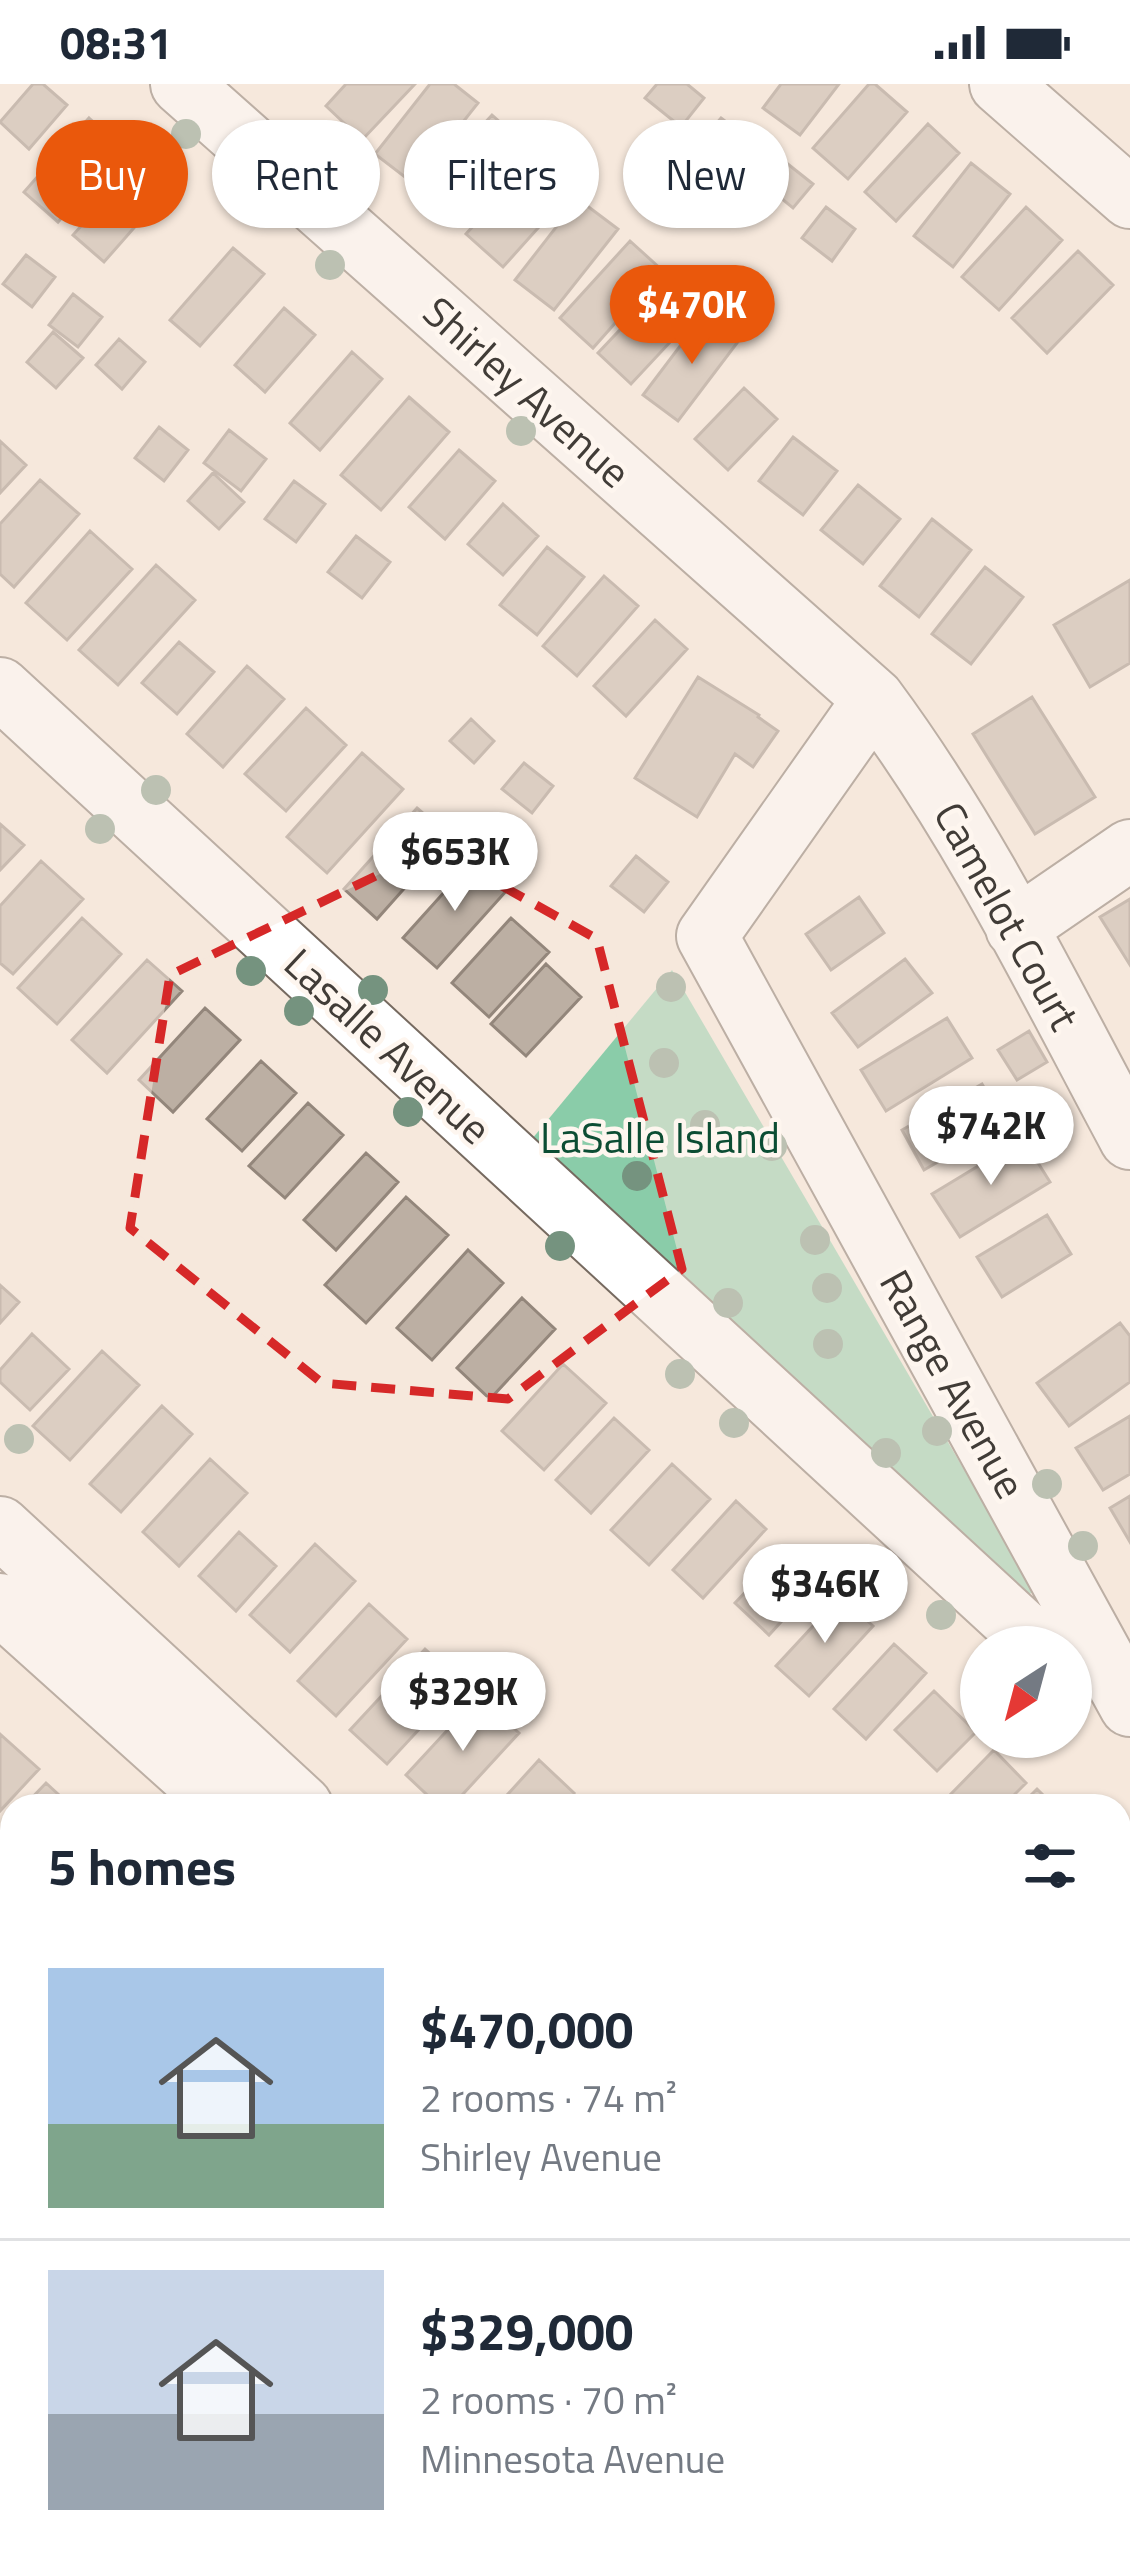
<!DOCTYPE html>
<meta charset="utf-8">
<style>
:root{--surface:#fff;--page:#f6f6f7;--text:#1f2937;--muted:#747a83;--line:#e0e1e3;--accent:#ea580c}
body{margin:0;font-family:"Titillium Web",sans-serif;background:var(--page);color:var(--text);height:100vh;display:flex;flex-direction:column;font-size:45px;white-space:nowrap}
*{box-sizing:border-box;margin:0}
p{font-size:39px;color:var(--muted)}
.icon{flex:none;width:66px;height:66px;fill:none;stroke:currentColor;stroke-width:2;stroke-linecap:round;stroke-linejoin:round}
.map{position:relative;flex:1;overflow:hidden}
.details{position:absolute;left:0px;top:1710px;width:1131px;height:771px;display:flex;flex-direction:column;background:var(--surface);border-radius:36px 36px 0 0;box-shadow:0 3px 9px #0004}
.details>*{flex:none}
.hud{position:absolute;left:36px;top:36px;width:1059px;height:108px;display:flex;gap:24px}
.needle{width:78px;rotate:216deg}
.buttons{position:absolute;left:960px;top:1542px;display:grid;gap:24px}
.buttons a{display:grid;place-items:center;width:132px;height:132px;border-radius:50%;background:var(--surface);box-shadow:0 3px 9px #0004;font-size:60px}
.price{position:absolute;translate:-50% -102px;padding:0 27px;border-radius:42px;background:#fff;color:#222;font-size:39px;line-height:78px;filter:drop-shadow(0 3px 6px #0008)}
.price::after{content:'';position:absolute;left:50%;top:72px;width:36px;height:27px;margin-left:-18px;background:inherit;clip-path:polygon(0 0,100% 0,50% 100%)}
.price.on{background:var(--accent);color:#fff}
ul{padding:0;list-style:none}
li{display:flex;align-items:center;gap:36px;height:300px;padding:0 48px}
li+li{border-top:3px solid var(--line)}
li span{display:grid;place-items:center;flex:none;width:336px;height:240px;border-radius:0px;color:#555}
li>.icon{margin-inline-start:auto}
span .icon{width:144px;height:144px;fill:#fffc;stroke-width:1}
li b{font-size:51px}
h2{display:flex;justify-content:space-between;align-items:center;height:144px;padding:0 48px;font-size:51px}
.tag{padding:0 42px;border-radius:54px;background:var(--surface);box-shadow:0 3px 9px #0004;font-size:42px;line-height:108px}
.tag.on{background:var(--accent);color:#fff}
.status{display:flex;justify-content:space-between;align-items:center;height:84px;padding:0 60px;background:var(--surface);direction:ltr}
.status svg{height:33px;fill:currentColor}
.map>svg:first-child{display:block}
.green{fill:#8acca9}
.building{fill:#bcafa3;stroke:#93867b;stroke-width:3}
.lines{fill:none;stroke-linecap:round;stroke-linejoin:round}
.minor-casing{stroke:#766a60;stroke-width:64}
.minor{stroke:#fff;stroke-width:60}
.tree{fill:#75937f}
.marked{fill:none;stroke:#d62828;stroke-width:9;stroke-dasharray:24 15;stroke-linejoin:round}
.labels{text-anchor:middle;stroke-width:9;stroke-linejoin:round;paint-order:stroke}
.street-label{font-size:42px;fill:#413c37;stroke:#fef6ef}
.park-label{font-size:42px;fill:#0c4d33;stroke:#fef6ef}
</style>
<div class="status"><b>08:31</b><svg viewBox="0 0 49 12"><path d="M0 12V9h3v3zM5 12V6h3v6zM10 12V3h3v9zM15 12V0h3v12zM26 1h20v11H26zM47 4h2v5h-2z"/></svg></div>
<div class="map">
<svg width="1130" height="2480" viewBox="0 0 1130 2480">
<rect width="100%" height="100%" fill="#f6e8dc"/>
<path class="green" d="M672 886 1035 1507 1022 1514 527 1061Z"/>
<path class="building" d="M33 0H43L67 21 29 65 0 38Z
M346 0H415L362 56 326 22Z
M430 0H454L478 19 414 100 375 70Z
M657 0H687L704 14 681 43 645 14Z
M781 0H839L800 51 763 24Z
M869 0H875L907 28 848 95 813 64Z
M492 31 528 63 457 140 421 108Z
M89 34 122 64 58 138 24 108Z
M721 34 738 47 716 73 699 60Z
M928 40 959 69 896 137 865 108Z
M536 72 573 105 503 183 466 150Z
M784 77 813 100 793 124 765 101Z
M138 78 168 105 104 178 73 151Z
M971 79 1010 110 953 183 914 152Z
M578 115 618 145 554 226 515 196Z
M826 123 855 145 832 177 802 154Z
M1026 123 1062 156 999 226 962 193Z
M630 157 662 186 593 264 560 234Z
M233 164 264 190 200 262 170 236Z
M1078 167 1113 201 1047 269 1012 234Z
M26 171 55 193 32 223 3 200Z
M668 195 700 226 631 300 598 269Z
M73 210 102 233 78 263 49 241Z
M284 224 315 251 265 308 235 281Z
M705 229 740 255 678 337 643 311Z
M53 248 83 274 56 304 27 278Z
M119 255 145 278 122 305 96 281Z
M352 268 382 295 320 366 290 339Z
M744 304 777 335 728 386 695 355Z
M409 313 449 348 381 426 341 391Z
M159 343 188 366 164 397 135 374Z
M229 346 266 375 241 407 204 379Z
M793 353 837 387 803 431 759 397Z
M0 357 26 381 0 409Z
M459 366 495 397 445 455 409 423Z
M213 389 244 418 219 445 188 417Z
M40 396 79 430 14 503 0 490V440Z
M294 397 325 420 296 458 265 435Z
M858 401 900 435 863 480 821 446Z
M503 420 538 452 503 491 468 460Z
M932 435 971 466 919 533 880 502Z
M90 447 132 485 67 556 26 519Z
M356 452 390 478 362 514 328 488Z
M547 463 584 493 537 551 500 521Z
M156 481 195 516 118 601 79 566Z
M985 483 1023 513 971 580 932 550Z
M604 492 638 522 577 592 543 562Z
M1130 496V579L1090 603 1054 541Z
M655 536 687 565 626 632 594 602Z
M179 558 214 588 177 630 142 599Z
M247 582 284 615 223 683 187 650Z
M698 593 759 631 758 633 778 647 753 683 735 670 697 733 635 694Z
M1032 613 1095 713 1035 750 973 650Z
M306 624 346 661 286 727 245 690Z
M471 635 494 657 474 679 450 657Z
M362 669 403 705 327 789 287 753Z
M524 679 553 702 532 729 502 705Z
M417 724 450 753 377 835 344 805Z
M0 740 24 761 0 786Z
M636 772 668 798 644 828 611 802Z
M474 775 508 805 437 884 403 854Z
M41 777 83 815 13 890 0 879V822Z
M859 813 884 849 831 886 806 850Z
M1130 815V881L1100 833Z
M82 834 121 870 57 940 18 904Z
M511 834 549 868 489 933 452 899Z
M905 875 932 909 858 963 832 929Z
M147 876 182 907 107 989 72 956Z
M546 880 581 913 526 972 491 940Z
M205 924 240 956 173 1028 139 996Z
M947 934 972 974 886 1027 861 986Z
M1029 947 1047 978 1017 996 998 966Z
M261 977 296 1009 242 1067 207 1035Z
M982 1000 1005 1039 924 1086 902 1046Z
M308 1019 343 1051 285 1114 249 1082Z
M1023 1055 1050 1098 960 1153 932 1110Z
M366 1069 398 1098 336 1166 304 1136Z
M406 1113 448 1151 366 1239 325 1201Z
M1047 1131 1071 1170 1002 1213 977 1173Z
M468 1166 503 1199 432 1276 397 1244Z
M0 1201 19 1218 0 1239Z
M522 1214 555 1245 490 1315 457 1284Z
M1120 1239 1130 1252V1298L1069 1342 1037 1299Z
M32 1250 69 1285 30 1326 0 1298V1286Z
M102 1267 139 1301 70 1376 33 1342Z
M563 1280 606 1319 544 1386 502 1347Z
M162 1322 192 1350 121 1428 90 1400Z
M1130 1332V1390L1103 1406 1076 1364Z
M614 1334 649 1366 591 1429 556 1396Z
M210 1375 247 1409 179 1482 143 1448Z
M672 1380 710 1415 649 1481 611 1446Z
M1130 1412V1458L1110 1424Z
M736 1417 766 1445 703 1514 673 1486Z
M239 1448 276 1482 236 1527 199 1492Z
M315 1460 355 1497 290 1568 250 1531Z
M787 1464 820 1495 769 1551 735 1519Z
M841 1512 873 1542 809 1612 776 1582Z
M369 1520 407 1555 336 1632 298 1597Z
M894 1560 926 1589 866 1655 834 1625Z
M425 1565 462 1599 387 1680 350 1646Z
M934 1607 976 1648 937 1687 895 1646Z
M479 1612 519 1649 452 1722H439L406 1691Z
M0 1650 39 1685 0 1727Z
M994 1666 1026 1699 1003 1722H957L948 1713Z
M539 1676 574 1709 562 1722H497Z
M46 1699 71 1722H24Z
M1037 1705 1054 1722H1020Z
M12 1735V1814L0 1803V1748Z
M1130 1898V1965L1119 1947V1904Z
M1122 2136 1130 2149V2189L1119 2195V2138Z
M1119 2412 1130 2430V2438L1119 2445Z
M1130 2453V2480H1085L1103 2469H1119V2459Z
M638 2469H691L673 2480H644Z
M730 2469H748L755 2480H712Z
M1036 2469H1080L1062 2480H1043Z"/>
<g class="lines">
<g class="minor-casing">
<path id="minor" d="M181 0 874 615C975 751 1050 906 1130 1055
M1000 0 1130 114
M0 604 1041 1563
M874 615 707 852 1130 1622
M1016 844 1130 766
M0 1443 302 1722
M0 1520 225 1722
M1119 1810 1130 1801
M0 2011 12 1998
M0 2202 12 2218
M0 2328 12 2318
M0 2403 12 2418
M53 2469 62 2480
M872 2469 879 2480
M938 2469 945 2480
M270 2480 284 2469"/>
</g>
<use href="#minor" class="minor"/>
</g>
<g class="tree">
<circle cx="186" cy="50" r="15"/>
<circle cx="330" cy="181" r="15"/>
<circle cx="521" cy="347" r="15"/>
<circle cx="156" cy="706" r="15"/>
<circle cx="100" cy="745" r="15"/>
<circle cx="251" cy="887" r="15"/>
<circle cx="671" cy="903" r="15"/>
<circle cx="373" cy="906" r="15"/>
<circle cx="299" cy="927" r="15"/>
<circle cx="664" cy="979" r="15"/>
<circle cx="408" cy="1028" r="15"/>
<circle cx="705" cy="1041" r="15"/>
<circle cx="772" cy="1062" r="15"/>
<circle cx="637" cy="1092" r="15"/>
<circle cx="815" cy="1156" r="15"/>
<circle cx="560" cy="1162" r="15"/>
<circle cx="827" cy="1204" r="15"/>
<circle cx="728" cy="1219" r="15"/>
<circle cx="828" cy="1260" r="15"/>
<circle cx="680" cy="1290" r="15"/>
<circle cx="734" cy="1339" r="15"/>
<circle cx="937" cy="1347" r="15"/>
<circle cx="19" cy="1355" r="15"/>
<circle cx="886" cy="1369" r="15"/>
<circle cx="1047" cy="1400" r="15"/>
<circle cx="1083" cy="1462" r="15"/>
<circle cx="941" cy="1531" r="15"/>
</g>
<path d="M0 0H1130V2480H0ZM434 764 597 855 682 1185 508 1315 322 1299 130 1144 170 891Z" fill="#f6e8dc" fill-opacity=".55" fill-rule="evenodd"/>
<path class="marked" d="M434 764 597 855 682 1185 508 1315 322 1299 130 1144 170 891Z"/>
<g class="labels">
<g class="street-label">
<text transform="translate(527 308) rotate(42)" y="15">Shirley Avenue</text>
<text transform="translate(1007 832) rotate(61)" y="15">Camelot Court</text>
<text transform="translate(388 962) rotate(43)" y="15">Lasalle Avenue</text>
<text transform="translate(953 1300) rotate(61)" y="15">Range Avenue</text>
</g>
<g class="park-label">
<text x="660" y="1069">LaSalle Island</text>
</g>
</g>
</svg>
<div class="buttons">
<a><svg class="needle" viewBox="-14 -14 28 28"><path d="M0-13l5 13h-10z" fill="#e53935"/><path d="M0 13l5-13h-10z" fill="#747a83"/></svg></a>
</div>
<b class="price on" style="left:692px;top:283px">$470K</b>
<b class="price" style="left:455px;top:830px">$653K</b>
<b class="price" style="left:991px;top:1104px">$742K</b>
<b class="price" style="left:825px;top:1562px">$346K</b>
<b class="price" style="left:463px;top:1670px">$329K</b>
<div class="hud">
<a class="tag on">Buy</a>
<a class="tag">Rent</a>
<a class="tag">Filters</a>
<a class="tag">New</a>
</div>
<section class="details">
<h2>5 homes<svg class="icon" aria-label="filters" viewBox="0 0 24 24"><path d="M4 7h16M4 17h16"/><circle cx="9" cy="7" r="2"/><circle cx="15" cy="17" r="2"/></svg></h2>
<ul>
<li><span style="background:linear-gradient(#a9c7e8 65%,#7fa58c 0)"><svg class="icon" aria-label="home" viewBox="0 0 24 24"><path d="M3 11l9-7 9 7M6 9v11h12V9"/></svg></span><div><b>$470,000</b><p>2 rooms · 74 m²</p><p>Shirley Avenue</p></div></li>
<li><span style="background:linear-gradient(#c9d6e8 60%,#9aa5b1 0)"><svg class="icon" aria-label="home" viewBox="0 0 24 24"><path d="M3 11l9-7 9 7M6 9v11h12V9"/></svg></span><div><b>$329,000</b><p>2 rooms · 70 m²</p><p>Minnesota Avenue</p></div></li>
</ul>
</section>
</div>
